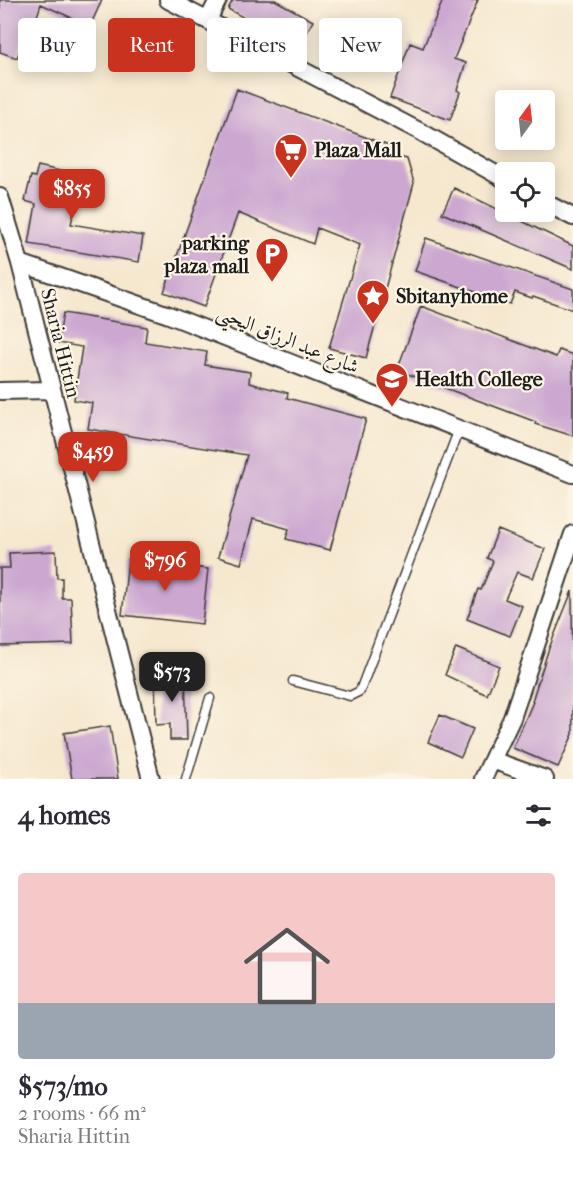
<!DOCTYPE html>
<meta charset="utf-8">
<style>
:root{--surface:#fff;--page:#f2f2f3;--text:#2b2b33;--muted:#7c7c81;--line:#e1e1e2;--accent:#c8321e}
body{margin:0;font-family:"IM FELL French Canon",Amiri,serif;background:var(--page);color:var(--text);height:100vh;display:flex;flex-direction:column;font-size:22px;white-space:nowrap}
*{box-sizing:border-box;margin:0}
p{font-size:20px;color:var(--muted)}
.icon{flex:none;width:33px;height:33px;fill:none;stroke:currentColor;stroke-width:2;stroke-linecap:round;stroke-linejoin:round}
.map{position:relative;height:779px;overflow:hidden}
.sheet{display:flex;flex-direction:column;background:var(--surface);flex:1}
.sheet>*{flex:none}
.hud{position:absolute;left:18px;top:18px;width:537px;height:54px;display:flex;gap:12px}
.needle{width:39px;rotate:15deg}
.tools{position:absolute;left:495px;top:90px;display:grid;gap:12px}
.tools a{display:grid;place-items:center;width:60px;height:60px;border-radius:6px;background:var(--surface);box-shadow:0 3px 15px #0003;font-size:30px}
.price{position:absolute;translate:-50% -51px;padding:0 14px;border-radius:12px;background:var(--accent);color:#fff;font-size:20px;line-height:39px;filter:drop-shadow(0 2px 3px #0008)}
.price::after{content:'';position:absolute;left:50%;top:36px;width:18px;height:14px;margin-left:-9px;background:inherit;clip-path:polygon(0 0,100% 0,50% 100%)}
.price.selected{background:#222;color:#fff}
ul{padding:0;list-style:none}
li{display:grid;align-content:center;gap:12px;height:318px;padding:0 18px}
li+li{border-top:2px solid var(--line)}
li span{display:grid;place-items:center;height:186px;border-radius:6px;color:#555}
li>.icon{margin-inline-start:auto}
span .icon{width:108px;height:108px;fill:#fffc;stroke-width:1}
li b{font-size:26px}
h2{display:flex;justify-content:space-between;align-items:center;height:72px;padding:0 18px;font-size:26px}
.chip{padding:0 21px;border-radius:6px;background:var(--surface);box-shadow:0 3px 15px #0003;font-size:21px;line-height:54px}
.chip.selected{background:var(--accent);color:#fff}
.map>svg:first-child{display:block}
.building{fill:#cca8d1}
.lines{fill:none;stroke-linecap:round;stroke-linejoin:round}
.service-casing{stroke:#3d3b37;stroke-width:11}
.minor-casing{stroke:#3d3b37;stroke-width:20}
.service{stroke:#fff;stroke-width:8}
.minor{stroke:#fff;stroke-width:16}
.labels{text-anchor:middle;stroke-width:4.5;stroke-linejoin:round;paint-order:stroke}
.poi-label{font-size:20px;font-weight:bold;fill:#1c1c1c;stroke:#fcf5e5;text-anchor:start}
.street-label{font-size:20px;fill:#1c1c1c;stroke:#fcf5e5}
</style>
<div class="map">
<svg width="573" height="779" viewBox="0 0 573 779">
<rect width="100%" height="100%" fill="#fcf5e5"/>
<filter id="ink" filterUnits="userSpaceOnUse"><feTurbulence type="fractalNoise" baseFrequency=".0167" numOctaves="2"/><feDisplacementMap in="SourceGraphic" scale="12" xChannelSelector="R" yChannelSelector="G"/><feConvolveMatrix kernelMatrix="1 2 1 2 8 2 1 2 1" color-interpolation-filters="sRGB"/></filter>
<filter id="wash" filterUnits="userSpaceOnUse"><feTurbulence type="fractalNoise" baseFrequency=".008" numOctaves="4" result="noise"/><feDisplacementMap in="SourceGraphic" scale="24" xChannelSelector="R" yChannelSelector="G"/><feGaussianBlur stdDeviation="1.35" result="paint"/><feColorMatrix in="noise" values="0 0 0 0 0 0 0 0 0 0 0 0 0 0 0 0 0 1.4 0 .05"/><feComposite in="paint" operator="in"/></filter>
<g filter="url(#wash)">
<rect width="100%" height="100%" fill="#f6e8cf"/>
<g id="blocks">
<path class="building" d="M0 0H102L90 26 41 4 30 38 25 36 17 58 0 52Z
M233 0H275L313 21 298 48 228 9Z
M443 0H478L454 59 466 63 457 90 460 92 450 120 390 98 410 43 423 48Z
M380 25 382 54 328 58 325 29Z
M237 89 389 146 386 154 407 159 414 183 366 358 329 348 360 245 317 228 313 244 238 213 204 307 164 292Z
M38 166 82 176 71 224 143 236 139 262 29 244 36 204 25 201 31 176 35 177Z
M454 188 573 246V269L442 213Z
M426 238 573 289V310L533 296 532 298 515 292 510 304 415 271Z
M421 306 556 357 559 350 573 355V436L535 424 536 422 397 370Z
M63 313 147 327 145 342 207 352 205 365 250 372 249 383 288 393 287 398 366 419 330 550 286 539 289 529 253 519 241 564 218 557 247 455 88 429 92 403 74 400 82 347 58 343Z
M498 530 545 549 533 578 517 572 505 599 522 606 510 636 467 619 478 589 481 590 493 561 487 558Z
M56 551 57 578H62V598H71L73 644 0 646V568H10L9 553Z
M128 560 208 569 202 624 122 615Z
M572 591 573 734 558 767 513 748 533 702 532 701 548 651Z
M456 648 499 666 487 695 445 675Z
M185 671 187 740H170V724L156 725 155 672Z
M440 715 473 729 461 757 428 742Z
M110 726 118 779H72L64 733Z"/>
</g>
</g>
<g filter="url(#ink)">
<use href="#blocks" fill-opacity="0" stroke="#3d3b37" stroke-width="1.5"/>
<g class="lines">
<g class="service-casing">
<path id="service" d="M293 681 350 696 360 691 459 429
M186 779 210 698"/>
</g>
<g class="minor-casing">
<path id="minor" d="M168 0 423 133 506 180
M208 20 218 0
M0 197 20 263 151 779
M544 202 573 217
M20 263 169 315 573 474
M0 391 51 390
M492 760 545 779
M483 779 512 718 573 534"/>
</g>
<use href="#service" class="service"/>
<use href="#minor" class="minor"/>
</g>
</g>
<defs>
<g id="supermarket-pin" transform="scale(1.725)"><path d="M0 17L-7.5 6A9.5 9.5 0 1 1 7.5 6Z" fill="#c8321e" stroke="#fcf5e5"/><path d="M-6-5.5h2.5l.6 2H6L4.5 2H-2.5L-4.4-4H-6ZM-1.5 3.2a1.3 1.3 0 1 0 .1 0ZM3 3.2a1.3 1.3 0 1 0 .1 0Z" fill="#fff"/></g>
<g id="parking-pin" transform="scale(1.725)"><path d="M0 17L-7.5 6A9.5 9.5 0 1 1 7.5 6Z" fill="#c8321e" stroke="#fcf5e5"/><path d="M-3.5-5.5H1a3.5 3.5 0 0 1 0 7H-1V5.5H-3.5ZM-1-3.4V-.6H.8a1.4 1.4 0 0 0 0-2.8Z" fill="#fff"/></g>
<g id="sight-pin" transform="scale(1.725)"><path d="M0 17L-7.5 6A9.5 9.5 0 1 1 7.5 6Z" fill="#c8321e" stroke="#fcf5e5"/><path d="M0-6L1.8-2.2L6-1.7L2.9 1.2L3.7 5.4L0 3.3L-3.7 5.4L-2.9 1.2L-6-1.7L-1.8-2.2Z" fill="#fff"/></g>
<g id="university-pin" transform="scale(1.725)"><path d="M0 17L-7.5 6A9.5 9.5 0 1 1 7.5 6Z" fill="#c8321e" stroke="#fcf5e5"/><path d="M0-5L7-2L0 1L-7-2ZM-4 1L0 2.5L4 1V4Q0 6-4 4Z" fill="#fff"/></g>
</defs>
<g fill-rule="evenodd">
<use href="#supermarket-pin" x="291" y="150"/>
<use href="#parking-pin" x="272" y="254"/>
<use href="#sight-pin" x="373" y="296"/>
<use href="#university-pin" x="392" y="379"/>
</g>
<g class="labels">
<g class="poi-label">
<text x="314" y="157">Plaza Mall</text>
<text x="249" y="250" text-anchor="end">parking<tspan x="249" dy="23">plaza mall</tspan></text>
<text x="396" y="303">Sbitanyhome</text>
<text x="415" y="386">Health College</text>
</g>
<g class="street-label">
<text transform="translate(288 339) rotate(22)" y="7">شارع عبد الرزاق اليحيى</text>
<text transform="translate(61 343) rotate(76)" y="7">Sharia Hittin</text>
</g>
</g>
</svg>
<div class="tools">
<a><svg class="needle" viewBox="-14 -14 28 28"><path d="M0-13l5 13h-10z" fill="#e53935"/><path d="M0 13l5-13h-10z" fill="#7c7c81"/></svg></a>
<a><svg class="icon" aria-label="locate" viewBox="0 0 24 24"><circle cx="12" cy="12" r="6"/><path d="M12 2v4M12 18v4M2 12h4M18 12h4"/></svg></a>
</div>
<b class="price" style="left:72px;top:220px">$855</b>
<b class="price" style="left:93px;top:483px">$459</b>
<b class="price" style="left:165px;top:592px">$796</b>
<b class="price selected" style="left:172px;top:703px">$573</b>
<div class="hud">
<a class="chip">Buy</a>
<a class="chip selected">Rent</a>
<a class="chip">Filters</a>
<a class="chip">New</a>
</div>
</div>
<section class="sheet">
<h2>4 homes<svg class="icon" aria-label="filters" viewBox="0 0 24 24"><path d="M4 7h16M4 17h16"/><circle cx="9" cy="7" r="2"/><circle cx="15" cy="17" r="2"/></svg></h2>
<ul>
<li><span style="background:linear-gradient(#f6c9c9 70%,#9aa5b1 0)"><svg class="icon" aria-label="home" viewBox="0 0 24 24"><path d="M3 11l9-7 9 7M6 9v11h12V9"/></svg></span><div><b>$573/mo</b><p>2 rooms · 66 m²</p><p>Sharia Hittin</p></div></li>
</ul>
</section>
